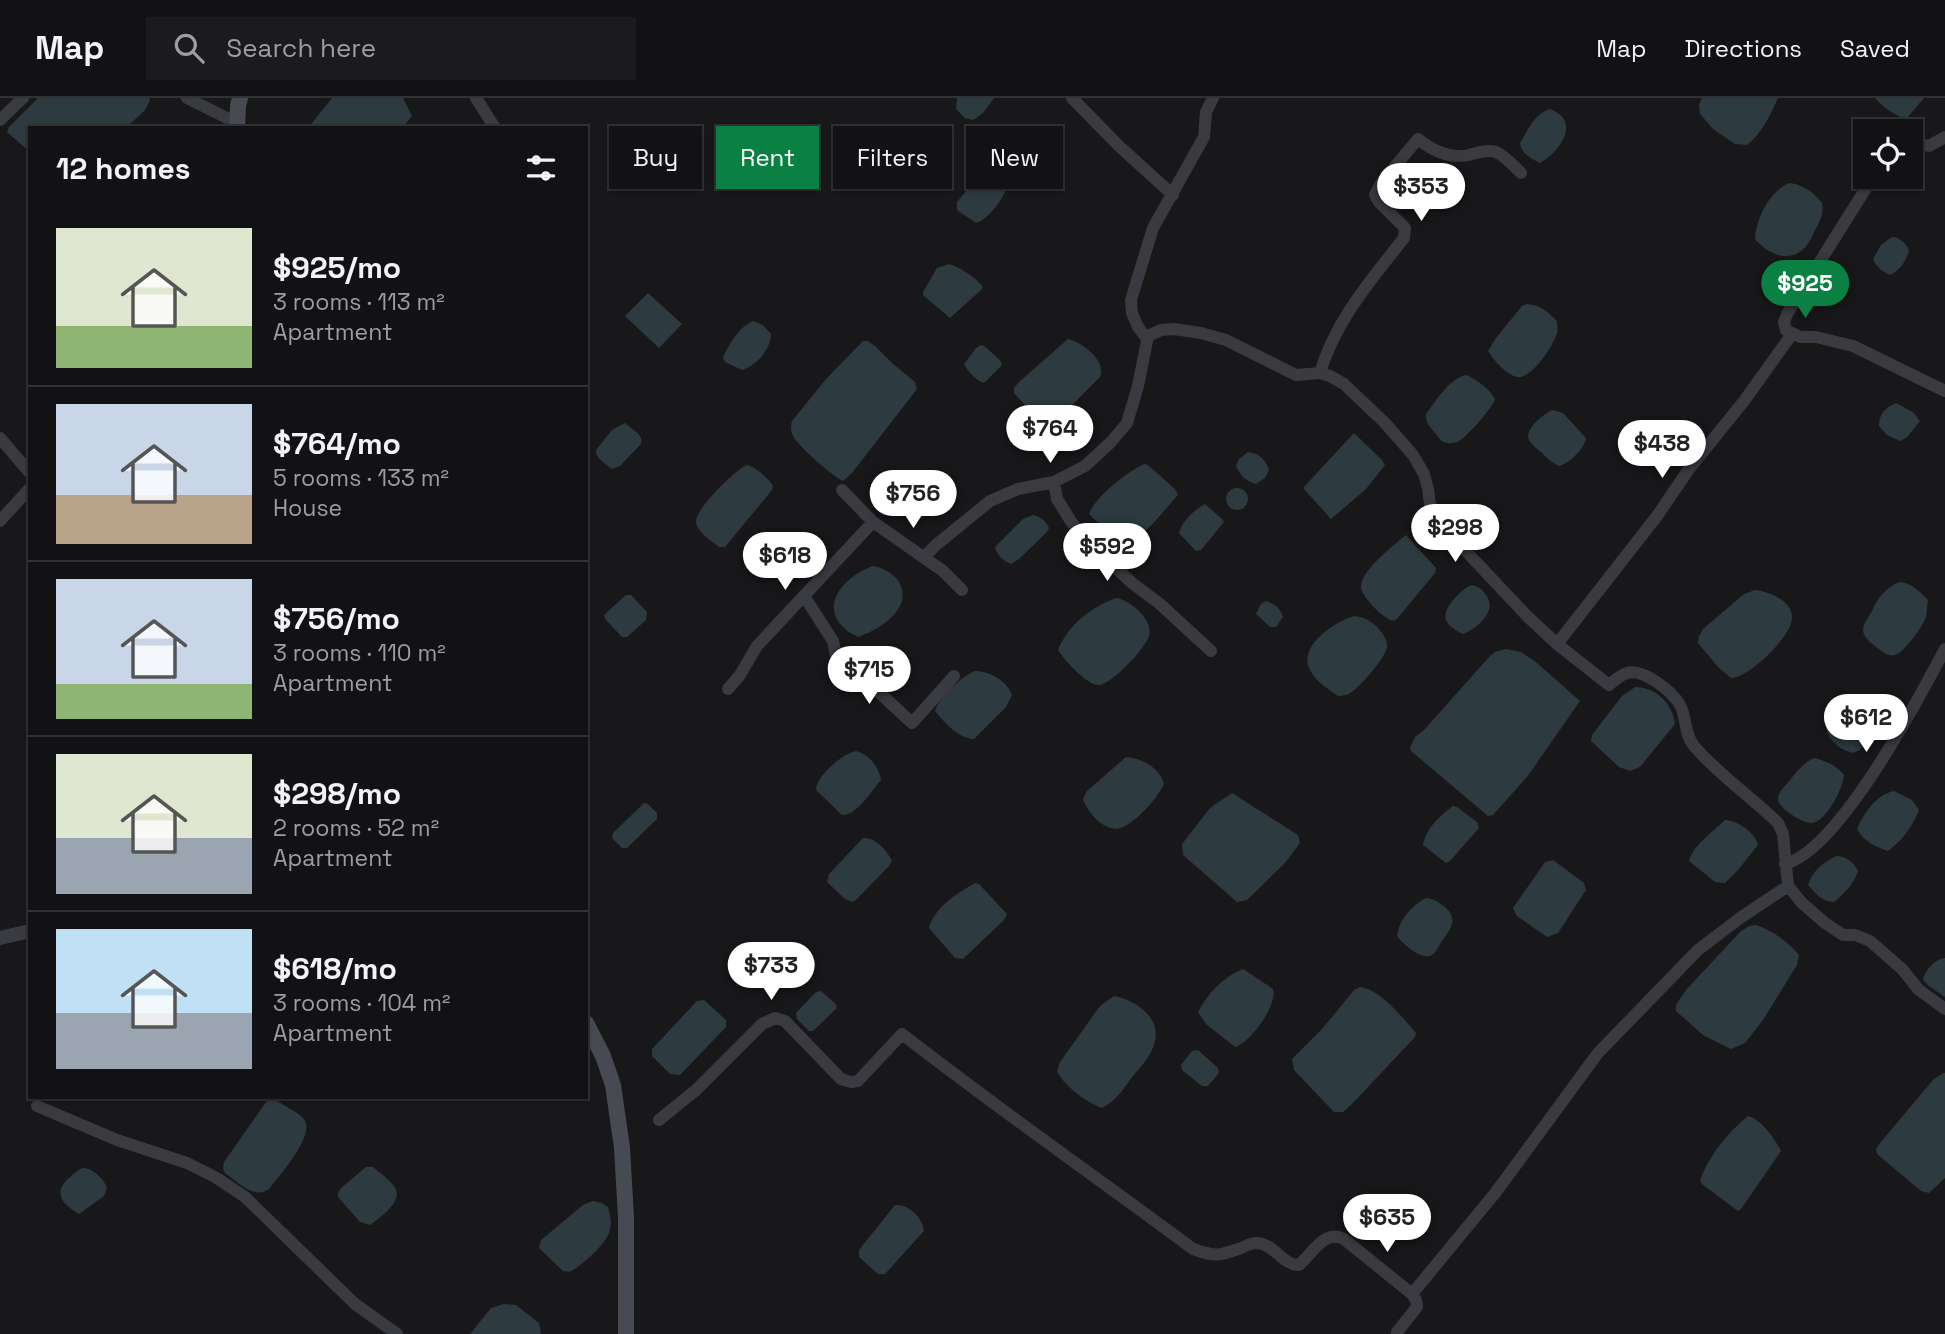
<!DOCTYPE html>
<meta charset="utf-8">
<style>
:root{--surface:#121214;--page:#1b1b1d;--text:#f1f3f6;--muted:#9c9ea0;--line:#313234;--accent:#0b8043}
body{margin:0;font-family:"Space Grotesk",sans-serif;background:var(--page);color:var(--text);height:100vh;display:flex;flex-direction:column;font-size:26px;white-space:nowrap}
*{box-sizing:border-box;margin:0}
p{font-size:23px;color:var(--muted)}
.icon{flex:none;width:38px;height:38px;fill:none;stroke:currentColor;stroke-width:2;stroke-linecap:round;stroke-linejoin:round}
.map{position:relative;flex:1;overflow:hidden}
.panel{position:absolute;left:28px;top:28px;width:560px;height:973px;display:flex;flex-direction:column;background:var(--surface);border-radius:0px;box-shadow:0 2px 5px #0004,0 0 0 2px var(--line)}
.panel>*{flex:none}
.guide{position:absolute;left:609px;top:28px;width:665px;height:63px;display:flex;gap:14px}
.tools{position:absolute;left:1853px;top:21px;display:grid;gap:14px}
.tools a{display:grid;place-items:center;width:70px;height:70px;border-radius:0px;background:var(--surface);box-shadow:0 2px 5px #0004,0 0 0 2px var(--line);font-size:35px}
.price{position:absolute;translate:-50% -60px;padding:0 16px;border-radius:24px;background:#fff;color:#222;font-size:23px;line-height:46px;filter:drop-shadow(0 2px 4px #0008)}
.price::after{content:'';position:absolute;left:50%;top:42px;width:21px;height:16px;margin-left:-10px;background:inherit;clip-path:polygon(0 0,100% 0,50% 100%)}
.price.on{background:var(--accent);color:#fff}
ul{padding:0;list-style:none}
li{display:flex;align-items:center;gap:21px;height:175px;padding:0 28px}
li+li{border-top:2px solid var(--line)}
li span{display:grid;place-items:center;flex:none;width:196px;height:140px;border-radius:0px;color:#555}
li>.icon{margin-inline-start:auto}
span .icon{width:84px;height:84px;fill:#fffc;stroke-width:1}
li b{font-size:30px}
h2{display:flex;justify-content:space-between;align-items:center;height:84px;padding:0 28px;font-size:30px}
.tag{padding:0 24px;border-radius:0px;background:var(--surface);box-shadow:0 2px 5px #0004,0 0 0 2px var(--line);font-size:24px;line-height:63px}
.tag.on{background:var(--accent);color:#fff}
header{display:flex;align-items:center;gap:42px;box-sizing:border-box;height:98px;padding:0 35px;background:var(--surface);border-bottom:2px solid var(--line)}
header strong{font-size:33px}
nav{display:flex;gap:38px;margin-inline-start:auto;font-size:24px}
.search{width:490px;height:63px;background:var(--page);display:flex;align-items:center;gap:18px;box-sizing:border-box;padding:0 24px;border-radius:0px;color:var(--muted);font-size:26px}
.map>svg:first-child{display:block}
.water{fill:#2d3a40}
.lines{fill:none;stroke-linecap:round;stroke-linejoin:round}
.minor{stroke:#393b40;stroke-width:12}
.tertiary{stroke:#393b40;stroke-width:14}
.secondary{stroke:#474a50;stroke-width:16}
</style>
<header>
<strong>Map</strong>
<div class="search"><svg class="icon" aria-label="search" viewBox="0 0 24 24"><circle cx="10" cy="10" r="6"/><path d="M15 15l6 6"/></svg>Search here</div>
<nav><a>Map</a><a>Directions</a><a>Saved</a></nav>
</header>
<div class="map">
<svg width="1945" height="1236" viewBox="0 0 1945 1236">
<rect width="100%" height="100%" fill="#18181b"/>
<path class="water" d="M38 0H149L150 2 145 12 126 30H30V54L7 34 9 29Z
M332 0H403L412 18 402 30H308Z
M957 0H994L983 15 973 22 965 20 956 11Z
M1702 0H1778C1770 18 1762 35 1747 47L1735 46 1713 31 1700 16 1699 6Z
M1875 0H1924L1907 20C1897 20 1882 8 1875 0Z
M1550 11C1582 23 1560 54 1540 65 1531 60 1521 56 1520 45 1528 32 1535 15 1550 11Z
M992 71C997 75 1007 79 1007 87 1006 98 987 123 976 125L957 112V104L984 72Z
M1789 85C1803 86 1814 95 1822 105 1824 115 1820 124 1815 132 1813 137 1810 143 1807 147 1791 167 1769 157 1755 141 1756 121 1769 94 1789 85Z
M1892 139C1899 139 1908 146 1909 154 1905 164 1900 172 1890 177 1883 174 1876 169 1873 161L1881 147Z
M949 166C960 169 975 179 983 189L981 192 950 220 923 197V194L937 170Z
M648 195 682 226 659 250 625 218Z
M1527 206C1541 207 1548 214 1557 223 1557 225 1558 233 1557 235 1554 247 1531 282 1517 279 1505 276 1494 262 1488 253L1496 240 1522 208Z
M753 223 763 227 771 236C771 251 756 268 742 272L725 264 723 259C729 246 739 229 753 223Z
M1068 241C1082 244 1107 263 1100 279L1057 322 1049 327 1042 326 1014 295V290L1019 284Z
M863 243H868L875 248 892 265 915 284 917 291 852 375 843 383C832 378 801 350 794 340 791 334 790 329 792 323L826 281Z
M981 247 984 248 1000 262 1002 267 984 285C976 282 968 274 964 266L976 250Z
M1467 277C1478 283 1489 290 1495 301 1492 310 1468 338 1459 343 1458 344 1450 346 1448 345 1442 345 1439 340 1435 335 1430 329 1425 324 1426 316 1436 303 1450 279 1467 277Z
M1896 305 1914 315 1920 323 1907 339 1900 343 1887 337 1879 328C1879 316 1885 310 1896 305Z
M1552 312 1563 315 1586 340C1584 351 1570 365 1559 368 1552 365 1547 360 1541 354 1537 351 1531 346 1529 342 1524 331 1544 316 1552 312Z
M625 325C631 331 644 336 641 346L620 368 612 371C606 366 595 360 596 352L612 332Z
M1354 335 1382 362 1385 367 1366 391 1331 421 1303 390Z
M1248 354C1259 355 1266 362 1269 372L1265 380 1256 386C1246 383 1240 378 1236 368L1239 361Z
M1144 366 1148 367 1175 391 1178 397C1162 415 1145 438 1123 449L1089 416C1096 398 1127 374 1144 366Z
M747 367C756 369 768 380 773 388L772 392 725 449H719C712 443 698 435 696 425 693 413 736 371 747 367Z
M1226 401a11 11 0 1 1 22 0a11 11 0 1 1-22 0Z
M1205 406 1222 421 1224 424 1201 452 1196 453 1179 435C1182 423 1194 412 1205 406Z
M1033 417C1041 419 1046 423 1049 430L1047 434 1019 461 1011 466C1004 463 996 457 995 449L1023 421Z
M1406 437 1436 470 1435 475 1397 521 1393 523C1384 519 1377 513 1371 506 1367 501 1360 493 1361 487 1363 471 1394 447 1406 437Z
M873 468C881 469 891 474 897 481 917 508 880 532 858 539 814 518 837 481 873 468Z
M1899 484C1911 484 1920 494 1928 502 1927 508 1927 513 1926 519 1923 528 1904 555 1895 557 1886 559 1878 550 1871 545 1867 541 1863 538 1863 531 1864 524 1870 517 1873 511 1879 498 1886 490 1899 484Z
M1472 487C1479 489 1482 491 1486 497 1498 513 1477 531 1463 536 1443 526 1440 518 1454 501 1460 495 1464 490 1472 487Z
M1755 492C1768 493 1793 503 1792 520 1792 538 1749 580 1731 580L1718 569 1698 545 1699 538 1703 531 1744 496Z
M626 497H631L647 514 646 522 627 539H622L605 521 604 517Z
M1116 500C1130 502 1154 522 1149 538 1145 551 1112 586 1099 587 1088 588 1064 562 1058 552 1069 526 1090 510 1116 500Z
M1266 503C1275 506 1281 511 1283 519L1276 529H1270L1256 516 1261 506Z
M1354 518C1365 519 1371 523 1378 530 1383 536 1388 542 1387 549 1385 561 1359 590 1349 596 1347 597 1341 598 1338 598 1328 591 1315 583 1310 572 1297 548 1336 523 1354 518Z
M1506 551 1521 554 1537 565 1580 603 1527 679 1493 717 1488 718 1411 653 1410 650 1415 639 1424 632 1490 558 1495 554Z
M975 573C990 573 1007 583 1012 597L1006 609 974 641C959 641 944 624 935 613 939 599 961 579 975 573Z
M1635 589C1656 589 1673 606 1675 626L1640 669 1630 673 1619 669 1591 643 1592 637 1622 598Z
M1849 603C1861 606 1870 616 1874 627L1860 652 1853 655C1841 652 1828 643 1826 630L1844 606Z
M856 653C870 657 879 669 881 682 871 693 858 717 842 717L816 692C817 677 842 656 856 653Z
M1126 659C1142 660 1160 670 1164 686 1157 701 1136 724 1121 730 1105 735 1087 714 1083 701L1087 693Z
M1814 660C1826 663 1836 667 1844 677 1843 690 1827 723 1812 725 1803 726 1778 710 1778 701 1778 694 1786 687 1790 682 1797 673 1803 665 1814 660Z
M1894 693 1912 702 1919 712C1912 729 1903 742 1888 753 1876 749 1863 743 1857 731 1863 716 1877 696 1894 693Z
M1232 695 1298 737 1300 745 1285 765 1247 802 1237 804 1183 757 1182 746 1210 710Z
M644 705 648 706 657 715V721L627 750H622L612 740 613 735Z
M1453 708 1457 709 1477 724 1479 730 1450 763 1446 765 1423 747C1426 730 1440 718 1453 708Z
M1725 722C1738 723 1755 734 1758 747L1738 772 1725 785 1715 784 1689 763C1693 747 1713 734 1725 722Z
M863 740C875 739 887 752 892 763L889 768 856 802 852 804 845 801 827 784 829 776Z
M1836 758C1845 758 1854 764 1858 773 1854 786 1844 796 1834 804 1822 804 1815 795 1808 787 1812 773 1824 764 1836 758Z
M1553 762 1584 785 1586 792 1558 835 1547 839 1517 818 1513 810 1545 764Z
M975 785 979 786 1007 816 1004 822 963 861 955 860 929 830C934 810 957 795 975 785Z
M1426 800C1435 801 1438 804 1445 809 1460 822 1449 833 1440 846 1437 851 1435 857 1429 858 1419 860 1403 846 1397 838 1399 822 1412 807 1426 800Z
M1756 827C1772 832 1788 844 1799 857L1797 867 1763 922 1745 945 1731 951 1703 937 1676 913V907L1686 892 1740 834 1749 828Z
M1945 860V899L1929 888 1923 882C1925 872 1935 861 1945 860Z
M1243 871 1273 891C1278 907 1250 945 1235 949L1206 926 1198 914C1209 894 1222 880 1243 871Z
M1360 889C1380 891 1403 920 1416 935L1415 939 1352 1006 1343 1014H1334L1294 972 1292 961 1323 930 1354 892Z
M821 893 836 906 837 910 813 933H809L797 921 796 915 816 894Z
M1114 898C1139 903 1166 923 1152 952 1148 961 1139 971 1132 979 1123 992 1116 1003 1102 1010 1086 1004 1066 989 1057 974L1060 964 1100 908Z
M704 902 726 922V929L680 977 670 976 652 958V951L697 903Z
M1198 952 1218 970 1219 975 1208 988H1202L1182 972 1181 967 1192 953Z
M1943 975H1945V1080L1929 1095 1921 1093 1877 1056 1876 1051 1880 1045 1933 982Z
M271 1002H276C284 1008 296 1013 303 1020 318 1035 279 1078 269 1091 254 1102 238 1084 225 1075L223 1071 224 1064 266 1004Z
M1748 1018C1761 1021 1775 1041 1781 1053L1741 1111 1738 1113 1702 1086 1700 1082C1709 1058 1727 1035 1748 1018Z
M366 1069H373C380 1075 389 1081 394 1088 405 1103 380 1119 370 1127L360 1124 338 1099V1095L341 1090Z
M83 1070C93 1070 104 1081 107 1090L104 1098 79 1116C63 1107 52 1095 69 1080 74 1076 77 1072 83 1070Z
M593 1103 602 1105 608 1109C610 1116 612 1125 610 1132 607 1146 582 1167 570 1174L563 1173 539 1150 541 1142 583 1107Z
M895 1107C909 1106 923 1120 924 1133L885 1176H878L859 1159V1152Z
M504 1206 516 1207 539 1225 541 1236H470L491 1210Z"/>
<g class="lines">
<path class="minor" d="M187 0 237 25
M476 0 495 30
M1072 0 1119 48 1173 97
M1213 0 1206 14 1204 39 1153 130 1131 202 1132 215 1138 229 1144 237 1148 238 1161 232 1174 231 1201 235 1226 242 1296 277 1320 275 1330 278 1344 286 1385 325 1413 357 1424 376 1428 391 1430 406 1445 431 1527 518 1557 546 1609 587C1614 583 1620 577 1627 575 1643 570 1672 593 1680 607 1687 620 1684 636 1694 648 1718 676 1751 699 1778 725L1783 736 1788 788 1802 805 1825 825 1843 837H1855L1870 843 1902 871 1919 892 1945 911
M0 22 23 0
M1911 44 1929 48 1945 39
M1873 79 1787 216 1784 224 1786 232 1800 239H1816L1853 248 1945 293
M1320 275C1335 223 1371 182 1404 140L1405 130 1379 104 1375 97 1381 85 1418 41C1433 53 1450 61 1469 57 1477 55 1487 51 1496 54 1505 58 1514 68 1521 75
M0 340 30 375
M1054 384 1057 401 1072 425 1101 456 1132 485 1160 506 1211 553
M842 392 873 424 943 473 962 492
M0 423 30 390
M924 459 936 447 990 403 1018 391 1054 384 1085 368 1111 344 1127 325 1138 288 1148 238
M804 498 833 543 836 558 839 564 849 574 870 586 912 625 954 578
M1557 546 1657 418 1689 371 1744 303 1792 236
M728 591 740 577 757 548 873 424
M1785 766C1839 752 1918 602 1945 551
M37 1008 117 1042 187 1065 215 1079 245 1099 355 1206 397 1236
M659 1022 696 992 762 926 775 920 785 923 841 981 851 984 858 983 902 936C997 1010 1096 1079 1193 1151 1215 1159 1219 1158 1241 1150 1246 1148 1251 1145 1256 1145 1274 1145 1282 1167 1299 1167 1313 1155 1324 1131 1344 1141L1412 1196 1496 1094 1598 955 1698 852 1740 820 1788 788
M1398 1236 1397 1234 1417 1209 1416 1202 1412 1196"/>
<path class="tertiary" d="M0 840 30 833"/>
<path class="secondary" d="M237 30 238 8 240 0
M586 925 603 958 613 987 622 1050 626 1119V1236"/>
</g>
</svg>
<div class="tools">
<a><svg class="icon" aria-label="locate" viewBox="0 0 24 24"><circle cx="12" cy="12" r="6"/><path d="M12 2v4M12 18v4M2 12h4M18 12h4"/></svg></a>
</div>
<b class="price" style="left:1421px;top:125px">$353</b>
<b class="price on" style="left:1805px;top:222px">$925</b>
<b class="price" style="left:1050px;top:367px">$764</b>
<b class="price" style="left:1662px;top:382px">$438</b>
<b class="price" style="left:913px;top:432px">$756</b>
<b class="price" style="left:1455px;top:466px">$298</b>
<b class="price" style="left:1107px;top:485px">$592</b>
<b class="price" style="left:785px;top:494px">$618</b>
<b class="price" style="left:869px;top:608px">$715</b>
<b class="price" style="left:1866px;top:656px">$612</b>
<b class="price" style="left:771px;top:904px">$733</b>
<b class="price" style="left:1387px;top:1156px">$635</b>
<div class="guide">
<a class="tag">Buy</a>
<a class="tag on">Rent</a>
<a class="tag">Filters</a>
<a class="tag">New</a>
</div>
<section class="panel">
<h2>12 homes<svg class="icon" aria-label="filters" viewBox="0 0 24 24"><path d="M4 7h16M4 17h16"/><circle cx="9" cy="7" r="2"/><circle cx="15" cy="17" r="2"/></svg></h2>
<ul>
<li><span style="background:linear-gradient(#dfe7d0 70%,#8fb573 0)"><svg class="icon" aria-label="home" viewBox="0 0 24 24"><path d="M3 11l9-7 9 7M6 9v11h12V9"/></svg></span><div><b>$925/mo</b><p>3 rooms · 113 m²</p><p>Apartment</p></div></li>
<li><span style="background:linear-gradient(#c9d6e8 65%,#b9a48a 0)"><svg class="icon" aria-label="home" viewBox="0 0 24 24"><path d="M3 11l9-7 9 7M6 9v11h12V9"/></svg></span><div><b>$764/mo</b><p>5 rooms · 133 m²</p><p>House</p></div></li>
<li><span style="background:linear-gradient(#c9d6e8 75%,#8fb573 0)"><svg class="icon" aria-label="home" viewBox="0 0 24 24"><path d="M3 11l9-7 9 7M6 9v11h12V9"/></svg></span><div><b>$756/mo</b><p>3 rooms · 110 m²</p><p>Apartment</p></div></li>
<li><span style="background:linear-gradient(#dfe7d0 60%,#9aa5b1 0)"><svg class="icon" aria-label="home" viewBox="0 0 24 24"><path d="M3 11l9-7 9 7M6 9v11h12V9"/></svg></span><div><b>$298/mo</b><p>2 rooms · 52 m²</p><p>Apartment</p></div></li>
<li><span style="background:linear-gradient(#bfe0f5 60%,#9aa5b1 0)"><svg class="icon" aria-label="home" viewBox="0 0 24 24"><path d="M3 11l9-7 9 7M6 9v11h12V9"/></svg></span><div><b>$618/mo</b><p>3 rooms · 104 m²</p><p>Apartment</p></div></li>
</ul>
</section>
</div>
